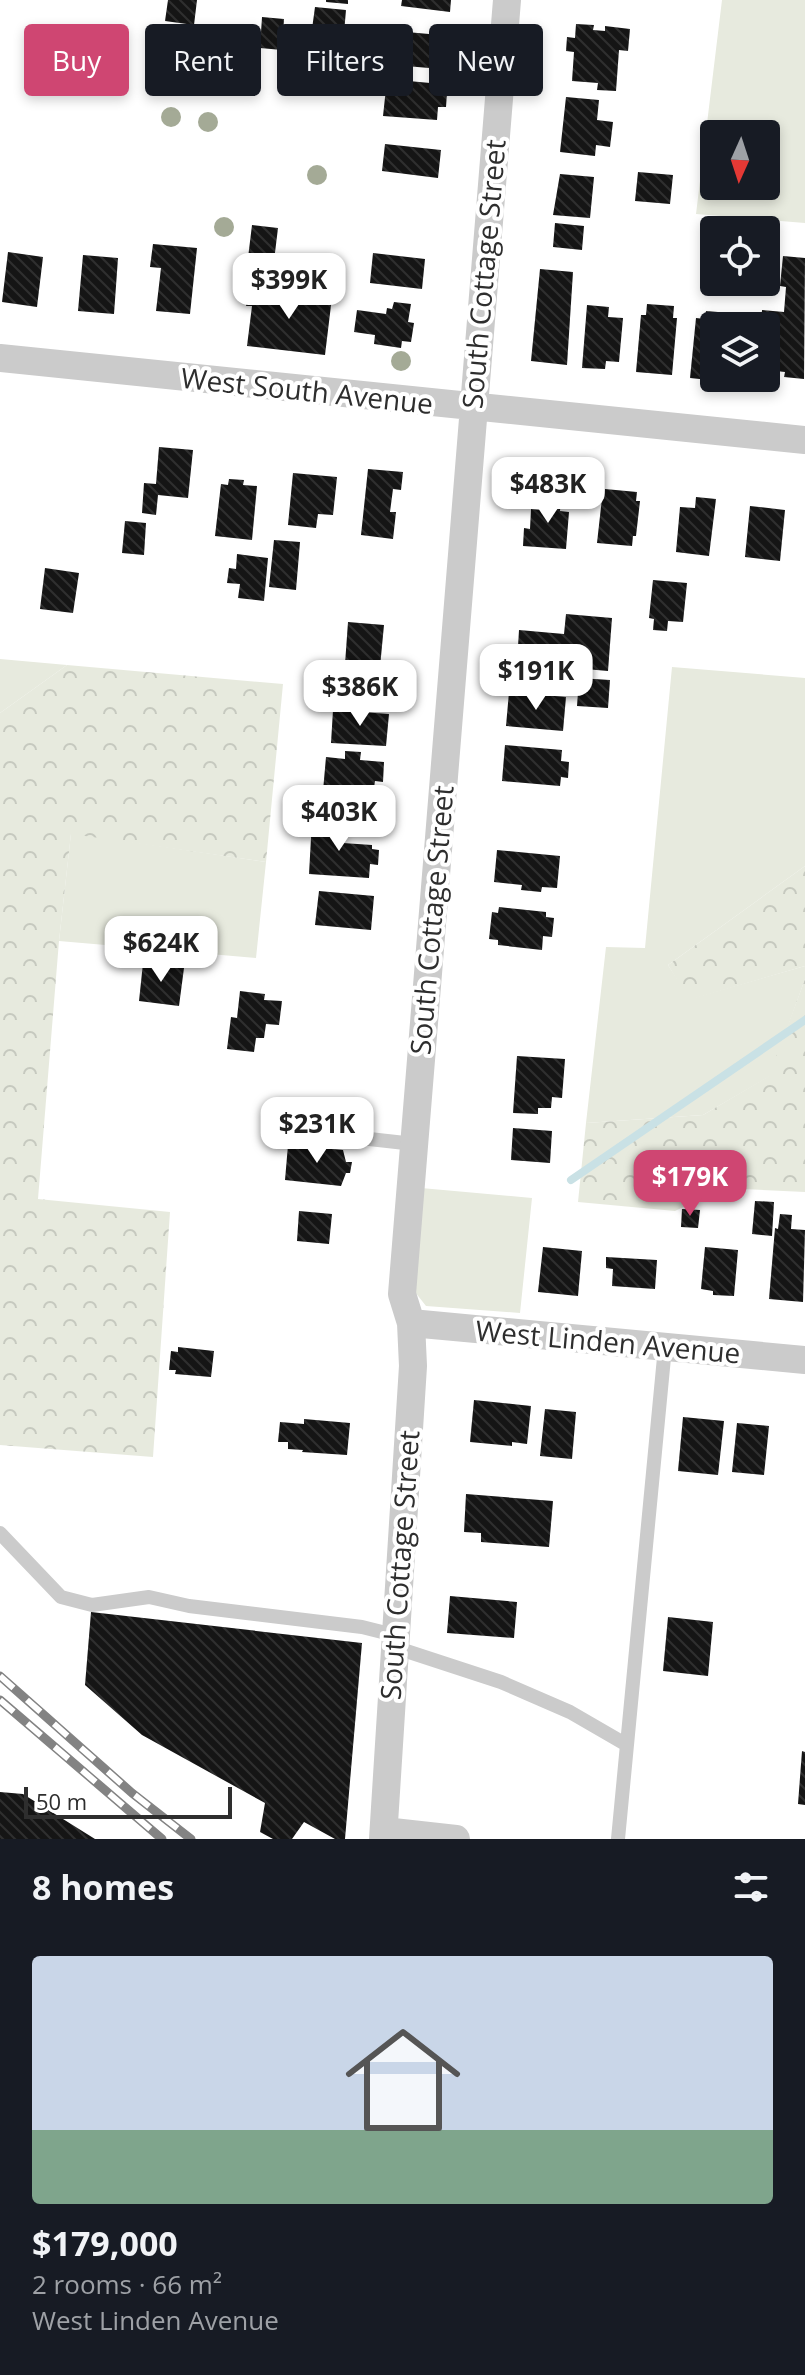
<!DOCTYPE html>
<meta charset="utf-8">
<style>
:root{--surface:#171b24;--page:#242831;--text:#f1f3f6;--muted:#9ea1a6;--accent:#cf4672}
body{margin:0;font-family:"Open Sans",sans-serif;background:var(--page);color:var(--text);height:100vh;display:flex;flex-direction:column;font-size:30px;white-space:nowrap}
*{box-sizing:border-box;margin:0}
p{font-size:26px;color:var(--muted)}
.icon{flex:none;width:44px;height:44px;fill:none;stroke:currentColor;stroke-width:2;stroke-linecap:round;stroke-linejoin:round}
.map{position:relative;height:1839px;overflow:hidden}
.drawer{display:flex;flex-direction:column;background:var(--surface);flex:1}
.drawer>*{flex:none}
.hud{position:absolute;left:24px;top:24px;width:758px;height:72px;display:flex;gap:16px}
.needle{width:52px;rotate:183deg}
.controls{position:absolute;left:700px;top:120px;display:grid;gap:16px}
.controls a{display:grid;place-items:center;width:80px;height:80px;border-radius:8px;background:var(--surface);box-shadow:0 4px 12px #0003;font-size:40px}
.scale{position:absolute;left:24px;bottom:20px;width:208px;box-sizing:border-box;padding-left:8px;border:4px solid #2e2e2e;border-top:0;font-size:22px;line-height:28px;white-space:nowrap;color:#2e2e2e;-webkit-text-stroke:6px #fff;paint-order:stroke}
.price{position:absolute;translate:-50% -68px;padding:0 18px;border-radius:16px;background:#fff;color:#222;font-size:26px;line-height:52px;filter:drop-shadow(0 2px 4px #0008)}
.price::after{content:'';position:absolute;left:50%;top:48px;width:24px;height:18px;margin-left:-12px;background:inherit;clip-path:polygon(0 0,100% 0,50% 100%)}
.price.active{background:var(--accent);color:#fff}
ul{padding:0;list-style:none}
li{display:grid;align-content:center;gap:16px;height:424px;padding:0 32px}
li span{display:grid;place-items:center;height:248px;border-radius:8px;color:#555}
li>.icon{margin-inline-start:auto}
span .icon{width:144px;height:144px;fill:#fffc;stroke-width:1}
li b{font-size:34px}
h2{display:flex;justify-content:space-between;align-items:center;height:96px;padding:0 32px;font-size:34px}
.tag{padding:0 28px;border-radius:8px;background:var(--surface);box-shadow:0 4px 12px #0003;font-size:28px;line-height:72px}
.tag.active{background:var(--accent);color:#fff}
.map>svg:first-child{display:block}
.grass{fill:#e7eade;fill-rule:evenodd}
.forest{fill:url(#forest-crowns)}
.lines{fill:none;stroke-linecap:round;stroke-linejoin:round}
.stream{stroke:#c9e1e5;stroke-width:8}
.building{fill:url(#building-back-hatch)}
.lane{stroke:#cbcbcb;stroke-width:14}
.street{stroke:#cbcbcb;stroke-width:28}
.rail-casing{stroke:#838383;stroke-width:9}
.rail{stroke:#fff;stroke-width:6;stroke-dasharray:18;stroke-linecap:butt}
.tree{fill:#a4aa96}
.labels{text-anchor:middle;stroke-width:8;stroke-linejoin:round;paint-order:stroke}
.street-label{font-size:28px;fill:#2e2e2e;stroke:#fff}
</style>
<div class="map">
<svg width="805" height="1839" viewBox="0 0 805 1839">
<defs>
<pattern id="forest-crowns" width="20" height="18" patternUnits="userSpaceOnUse" patternTransform="scale(2)"><rect width="20" height="18" fill="#e7eade"/><path d="M2 6a3 3 0 1 1 6 0M12 15a3 3 0 1 1 6 0" fill="none" stroke="#c6c9bf"/></pattern>
<pattern id="building-back-hatch" width="6" height="6" patternUnits="userSpaceOnUse" patternTransform="scale(2)"><rect width="6" height="6" fill="#151515"/><path d="M-1 5l2 2M0 0l6 6M5-1l2 2" fill="none" stroke="#2f2f2f"/></pattern>
</defs>
<rect width="100%" height="100%" fill="#fff"/>
<path class="grass" d="M722 0H805V223L696 214ZM766 134V186H714V134Z
M0 659 67 665 0 713Z
M672 667 805 678V866L668 965 690 999 805 966V979L770 1076 703 1115 586 1123 606 947 645 948Z
M71 833 266 862 256 958 59 941Z
M421 1188 532 1198 520 1313 426 1306 415 1292Z"/>
<path class="forest" d="M67 665 283 684 266 862 71 834 59 941 38 1199 170 1212 153 1457 0 1445V713Z
M805 866V966L689 1000 668 965Z
M805 979V1192L723 1188 675 1211 578 1202 586 1123 703 1115 769 1076Z"/>
<g class="lines">
<path class="stream" d="M571 1180 805 1020"/>
</g>
<path class="building" d="M168 0H197L194 25 165 21Z
M326 0H348V4L326 2Z
M402 0H451L450 12 401 6Z
M315 7 346 10 344 33 312 29Z
M262 17 284 19 282 50 260 48Z
M576 24 594 25 593 30 605 31V26L630 29 628 51 619 50 616 91 597 90 598 83 572 81 574 52 566 51 567 37 575 38Z
M373 29 429 34V37L453 39 451 55 443 54 441 69 370 63Z
M387 79 441 84 440 92 447 93 446 107H438L437 120 383 116Z
M566 97 599 100 597 120 613 122 610 147 596 145 595 156 560 152Z
M385 144 441 150 438 178 382 171Z
M638 172 673 175 670 204 635 201Z
M560 174 594 177 590 218 553 215Z
M555 223 584 226 582 250 553 247Z
M252 225 278 228 274 261 248 258Z
M153 244 197 248 190 314 156 311 161 268 150 267Z
M8 252 43 257 37 307 2 302Z
M373 253 425 259 422 289 370 283Z
M83 255 118 258 114 314 78 311Z
M783 256 805 258 804 379 784 377 785 372 766 370V326H761L762 310 784 312 786 287 780 286Z
M540 269 573 272 567 365 531 361Z
M248 288 332 297 325 355 247 346 252 306H246Z
M394 302 411 304 408 322 414 323 411 342 402 341 401 348 374 344 375 335 354 332 357 310 386 314 387 308 392 309Z
M647 304 674 306 673 318H677L672 375 636 372 641 315H646Z
M587 305 609 307 608 317 623 318 619 362 606 361 605 369 582 368Z
M706 311 730 313V318L735 319 734 326H714V378H729V382L690 378 696 318 705 319Z
M159 447 193 450 188 498 158 495 156 515 142 513 144 483 156 484Z
M368 469 403 472 401 490 393 489 390 512H396L393 539 361 535Z
M293 473 337 477 333 515 318 514 316 528 288 525Z
M229 479 244 480 243 485 257 486 252 540 215 536 221 484 228 485Z
M605 489 637 492 636 501H640L636 536H633L632 546 597 543 602 498 604 499Z
M541 495 561 497 560 511 569 512 566 549 523 546 524 528 530 529 531 509 539 510Z
M696 497 716 499 709 556 676 552 680 507 695 508Z
M750 506 785 510 780 561 745 557Z
M125 521 146 523 144 555 122 553Z
M274 540 300 542 296 590 269 587Z
M237 554 268 558 264 601 238 598 240 584 227 583 229 568 236 569Z
M45 568 79 573 73 613 40 609Z
M653 580 687 583 683 622 668 621 667 631 653 630 654 619 649 618Z
M566 614 612 618 608 671 517 663 519 630 564 634Z
M348 622 384 625 380 667 345 664Z
M579 678 610 680 608 708 577 706Z
M509 692 566 697 563 731 506 726Z
M333 710 389 714 386 746 331 743Z
M505 745 562 750 561 761 569 762 568 778 561 777 560 786 502 781Z
M345 751 361 752 360 760 384 762 383 782 375 781 373 795 323 791 326 757 345 759Z
M312 820 344 822 343 843 372 845V849L379 850 378 865 370 864 369 878 309 874Z
M497 850 560 856 557 888 542 887 541 892 521 890 522 885 494 882Z
M319 891 374 896 371 930 315 925Z
M499 907 546 912V917L554 918 552 937 543 936 542 950 498 945V940L489 939 492 912 498 913Z
M143 963 184 968 179 1006 139 1001Z
M240 991 265 994 264 1000 282 1001 279 1025 266 1024 264 1038H256L254 1052 227 1049 231 1017 237 1018Z
M517 1056 565 1059 562 1098 552 1097 551 1108H538V1114L513 1113Z
M513 1128 552 1131 550 1163 511 1160Z
M288 1145 343 1150 346 1162H352L350 1173H346L341 1186 285 1180Z
M755 1201 774 1202 772 1236 752 1234Z
M682 1209 700 1210 698 1228 681 1227Z
M299 1211 332 1214 329 1244 297 1241Z
M780 1214 792 1215 791 1229 805 1230 803 1302 769 1299 775 1228 778 1229Z
M543 1247 582 1251 578 1296 538 1292Z
M705 1247 738 1250 734 1296 713 1295V1291L701 1289Z
M606 1257 657 1260 655 1289 612 1286 613 1269 606 1268Z
M178 1347 214 1351 211 1377 175 1374 176 1370H169L171 1351 178 1352Z
M474 1400 531 1406 527 1444 512 1442V1446L470 1442Z
M545 1409 576 1412 572 1459 540 1456Z
M683 1417 724 1421 718 1475 678 1471Z
M304 1419 350 1423 347 1455 302 1452 303 1450 288 1449V1442H278L280 1422 304 1424Z
M737 1423 769 1426 764 1475 732 1472Z
M466 1494 553 1501 549 1547 481 1542V1533L464 1532Z
M450 1596 517 1602 514 1638 447 1633Z
M91 1612 362 1643 345 1839H335L304 1822 292 1839H273L260 1832 265 1803 142 1735 85 1685Z
M668 1617 713 1622 708 1676 663 1671Z
M802 1751 805 1752V1805L798 1804Z
M0 1792 23 1794 95 1839H0Z"/>
<g class="lines">
<path class="lane" d="M271 1128 414 1144
M0 1533 61 1597 92 1605 149 1597 189 1606 362 1627 394 1635
M394 1647 501 1682 570 1712 627 1745
M618 1839 665 1347"/>
<path class="street" d="M0 358 805 440
M411 1323 805 1360
M384 1831 456 1839
M383 1839 413 1366 411 1323 402 1294 507 0"/>
<g class="rail-casing">
<path id="rail" d="M0 1676 132 1793 191 1839
M0 1700 162 1839"/>
</g>
<use href="#rail" class="rail"/>
</g>
<g class="tree">
<circle cx="310" cy="58" r="10"/>
<circle cx="356" cy="67" r="10"/>
<circle cx="171" cy="117" r="10"/>
<circle cx="208" cy="122" r="10"/>
<circle cx="317" cy="175" r="10"/>
<circle cx="224" cy="227" r="10"/>
<circle cx="401" cy="361" r="10"/>
</g>
<g class="labels">
<g class="street-label">
<text transform="translate(484 274) rotate(-85)" y="10">South Cottage Street</text>
<text transform="translate(307 391) rotate(6)" y="10">West South Avenue</text>
<text transform="translate(432 920) rotate(-85)" y="10">South Cottage Street</text>
<text transform="translate(608 1342) rotate(5)" y="10">West Linden Avenue</text>
<text transform="translate(400 1565) rotate(-86)" y="10">South Cottage Street</text>
</g>
</g>
</svg>
<div class="controls">
<a><svg class="needle" viewBox="-14 -14 28 28"><path d="M0-13l5 13h-10z" fill="#e53935"/><path d="M0 13l5-13h-10z" fill="#9ea1a6"/></svg></a>
<a><svg class="icon" aria-label="locate" viewBox="0 0 24 24"><circle cx="12" cy="12" r="6"/><path d="M12 2v4M12 18v4M2 12h4M18 12h4"/></svg></a>
<a><svg class="icon" aria-label="layers" viewBox="0 0 24 24"><path d="M12 4l9 5-9 5-9-5zM3 14l9 5 9-5"/></svg></a>
</div>
<div class="scale">50 m</div>
<b class="price" style="left:289px;top:321px">$399K</b>
<b class="price" style="left:548px;top:525px">$483K</b>
<b class="price" style="left:536px;top:712px">$191K</b>
<b class="price" style="left:360px;top:728px">$386K</b>
<b class="price" style="left:339px;top:853px">$403K</b>
<b class="price" style="left:161px;top:984px">$624K</b>
<b class="price" style="left:317px;top:1165px">$231K</b>
<b class="price active" style="left:690px;top:1218px">$179K</b>
<div class="hud">
<a class="tag active">Buy</a>
<a class="tag">Rent</a>
<a class="tag">Filters</a>
<a class="tag">New</a>
</div>
</div>
<section class="drawer">
<h2>8 homes<svg class="icon" aria-label="filters" viewBox="0 0 24 24"><path d="M4 7h16M4 17h16"/><circle cx="9" cy="7" r="2"/><circle cx="15" cy="17" r="2"/></svg></h2>
<ul>
<li><span style="background:linear-gradient(#c9d6e8 70%,#7fa58c 0)"><svg class="icon" aria-label="home" viewBox="0 0 24 24"><path d="M3 11l9-7 9 7M6 9v11h12V9"/></svg></span><div><b>$179,000</b><p>2 rooms · 66 m²</p><p>West Linden Avenue</p></div></li>
</ul>
</section>
